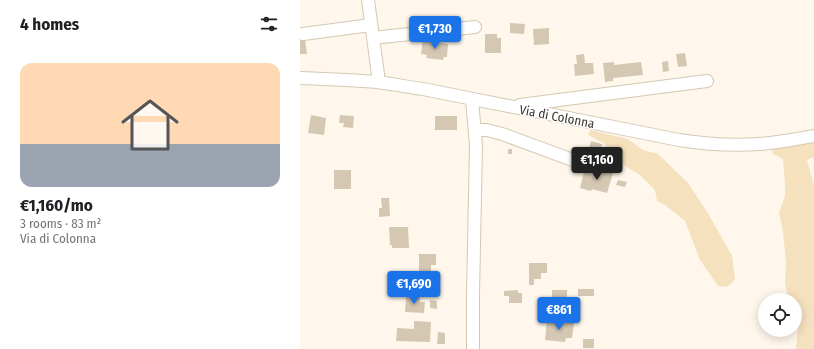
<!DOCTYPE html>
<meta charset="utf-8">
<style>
:root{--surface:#fff;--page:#f2f2f2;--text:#202124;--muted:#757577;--accent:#1a73e8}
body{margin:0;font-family:"Fira Sans Condensed",sans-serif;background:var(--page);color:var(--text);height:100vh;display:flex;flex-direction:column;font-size:15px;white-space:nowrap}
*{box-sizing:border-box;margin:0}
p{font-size:13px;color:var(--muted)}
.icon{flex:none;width:22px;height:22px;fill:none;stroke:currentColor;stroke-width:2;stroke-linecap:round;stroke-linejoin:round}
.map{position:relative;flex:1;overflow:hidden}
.drawer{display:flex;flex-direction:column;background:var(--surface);width:300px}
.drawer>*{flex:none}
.fabs{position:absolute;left:458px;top:293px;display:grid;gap:8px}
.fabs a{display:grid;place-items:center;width:44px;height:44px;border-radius:50%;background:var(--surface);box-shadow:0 2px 10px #0003;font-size:20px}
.price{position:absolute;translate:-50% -34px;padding:0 9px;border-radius:4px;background:var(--accent);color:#fff;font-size:13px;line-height:26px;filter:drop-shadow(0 1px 2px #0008)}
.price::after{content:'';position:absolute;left:50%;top:24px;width:12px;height:9px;margin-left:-6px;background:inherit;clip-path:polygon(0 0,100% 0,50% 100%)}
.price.active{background:#222;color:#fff}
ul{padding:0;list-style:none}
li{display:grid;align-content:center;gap:8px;height:212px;padding:0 20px}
li span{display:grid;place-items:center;height:124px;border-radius:12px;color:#555}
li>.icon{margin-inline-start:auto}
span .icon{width:72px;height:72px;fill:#fffc;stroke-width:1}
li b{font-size:17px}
h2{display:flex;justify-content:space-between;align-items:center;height:48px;padding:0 20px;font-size:17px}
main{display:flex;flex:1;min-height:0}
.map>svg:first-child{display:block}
.green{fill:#f5e1be}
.building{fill:#d4c8b3}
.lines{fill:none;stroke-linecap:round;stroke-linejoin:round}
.minor-casing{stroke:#d4c8b4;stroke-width:14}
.minor{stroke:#fff;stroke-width:12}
.labels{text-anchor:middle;stroke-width:3;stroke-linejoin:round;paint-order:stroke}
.street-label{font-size:13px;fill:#3f3a32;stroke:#fff}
</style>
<main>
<section class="drawer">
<h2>4 homes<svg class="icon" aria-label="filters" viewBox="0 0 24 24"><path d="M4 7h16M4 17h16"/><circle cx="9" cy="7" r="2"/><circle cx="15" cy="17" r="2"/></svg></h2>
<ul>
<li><span style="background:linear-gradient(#ffd9b3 65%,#9aa5b1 0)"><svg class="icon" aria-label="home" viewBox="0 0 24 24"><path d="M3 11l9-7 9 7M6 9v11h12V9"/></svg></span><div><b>€1,160/mo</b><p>3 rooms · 83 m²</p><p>Via di Colonna</p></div></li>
</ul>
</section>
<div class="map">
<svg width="514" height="349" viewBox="0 0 514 349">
<rect width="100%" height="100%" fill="#fff7eb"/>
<path class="green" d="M290 130 328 139 343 150 358 154 388 183 409 215 432 256 435 279 431 284 426 287 418 286 400 260 385 221 365 205 357 201 355 190 340 175 322 164 314 156 305 144 288 135Z
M514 140V157L507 160 514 185V349H496L498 328 495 319V300H489L485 284 486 263 483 231 479 213 485 196V183L483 159 472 153 473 145Z"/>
<path class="building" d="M210 23 225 24 224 34 210 33Z
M249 28V44L234 45 233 29Z
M185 34H197V38H201V53H185Z
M0 39H5L7 54H0Z
M123 40 148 44 147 57H144L143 60 126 58 127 55 121 54Z
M385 53 387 66 378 67 376 54Z
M284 54 285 63H293L294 74 275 76 274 64H277L276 55Z
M368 61 369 71 363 72 362 62Z
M314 62V65L341 62 343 75 313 78V81L305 82 303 63Z
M11 115 26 118 24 135 8 133Z
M40 115 54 116 53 128 43 127 44 123H39Z
M135 116H157V130H135Z
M291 141 302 144 300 151 289 148Z
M208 149H212V154H208Z
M302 169 313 173 307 193 292 189 291 191 280 188 284 172 300 176Z
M34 170H51V189H34Z
M318 180 327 182 325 187 316 185Z
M81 198H89L90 216 79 217V208H82Z
M89 227H108L109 248H92V245H90Z
M119 254H136V265H131V273L119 272Z
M229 263H247V273H241V279H234V285H229Z
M278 289H294V296H278Z
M218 290V293H222V303H209V296H204V291Z
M252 290H267V297H252Z
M106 296 120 297V302H125L124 313 105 312Z
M130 300 137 301V309L130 308Z
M247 320 274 323 272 338H266L265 342 245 340Z
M114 321 131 322 130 342 96 341 97 328 114 329Z
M138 332 145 333V344H137Z
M283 339H294V348H283Z"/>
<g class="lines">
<g class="minor-casing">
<path id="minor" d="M68 0 79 82
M3 34 71 25
M73 38 175 27
M0 78C26 79 52 80 77 82 93 84 108 87 123 89L379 140C405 144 432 146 459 144 477 143 496 139 514 136
M172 100 176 145 173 295V349
M220 105 407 81
M175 130H187L202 134 297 169"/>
</g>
<use href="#minor" class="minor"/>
</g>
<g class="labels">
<g class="street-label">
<text transform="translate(257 116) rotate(11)" y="5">Via di Colonna</text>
</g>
</g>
</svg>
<div class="fabs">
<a><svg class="icon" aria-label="locate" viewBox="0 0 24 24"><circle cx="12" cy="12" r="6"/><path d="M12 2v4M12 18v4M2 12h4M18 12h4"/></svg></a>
</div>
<b class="price" style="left:135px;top:50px">€1,730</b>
<b class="price active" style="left:297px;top:181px">€1,160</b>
<b class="price" style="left:114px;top:305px">€1,690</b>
<b class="price" style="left:259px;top:331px">€861</b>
</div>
</main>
